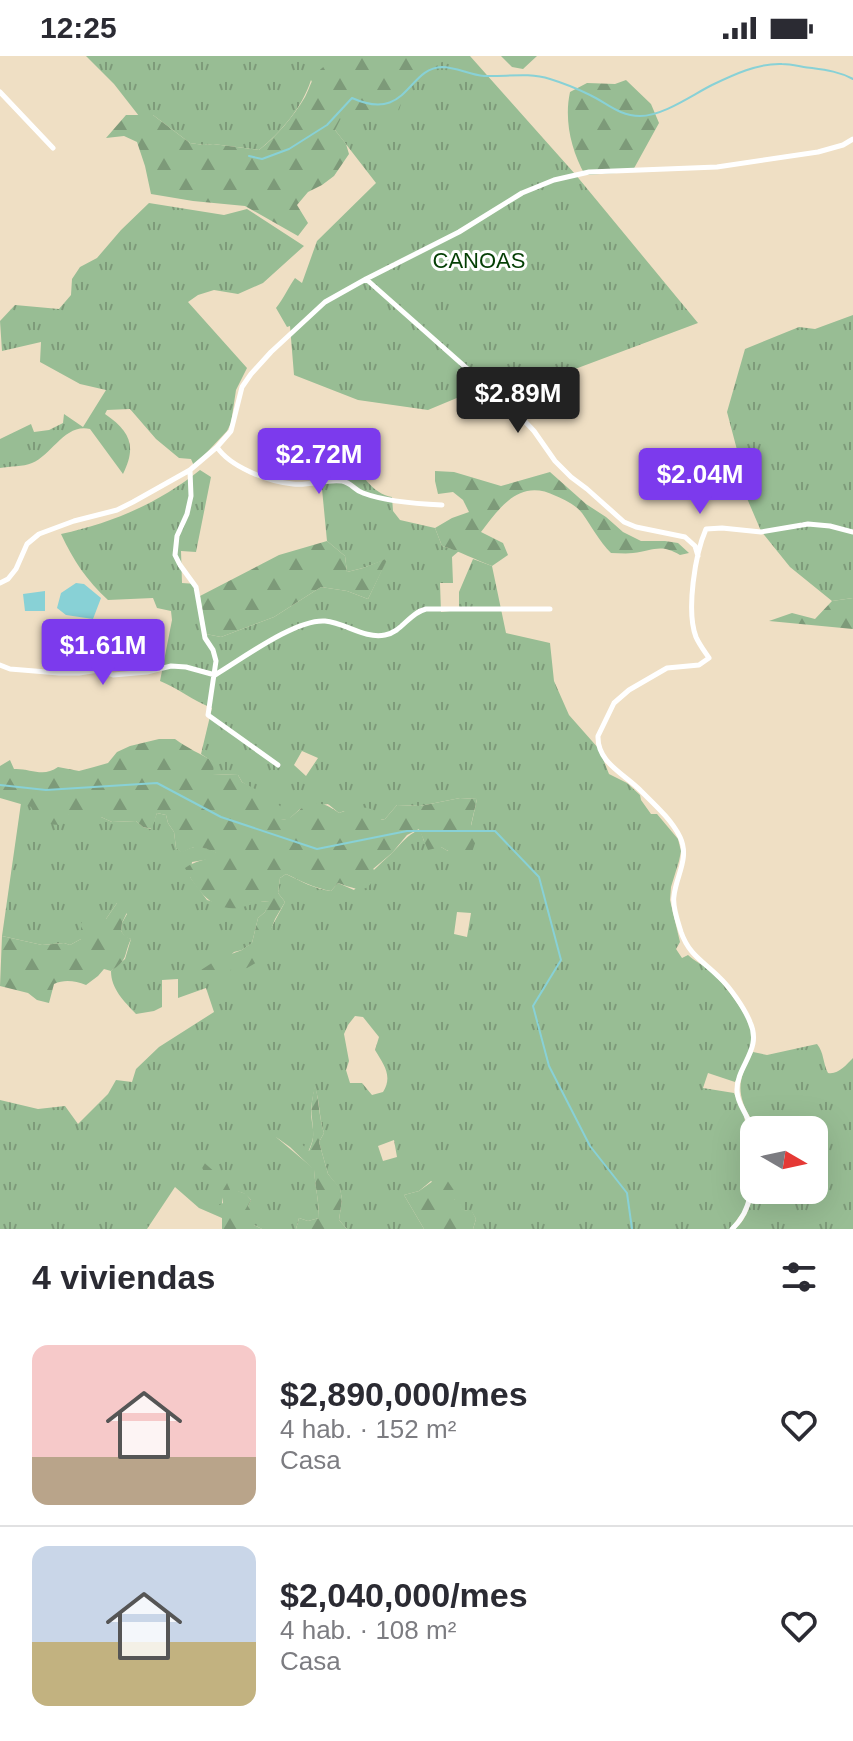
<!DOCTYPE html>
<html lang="es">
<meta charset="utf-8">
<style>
:root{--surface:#fff;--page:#f2f2f3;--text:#2b2b33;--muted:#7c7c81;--line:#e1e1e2;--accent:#7c3aed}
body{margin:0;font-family:Helvetica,sans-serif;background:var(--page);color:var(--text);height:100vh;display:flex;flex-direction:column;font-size:30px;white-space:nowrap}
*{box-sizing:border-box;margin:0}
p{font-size:26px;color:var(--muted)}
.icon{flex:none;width:44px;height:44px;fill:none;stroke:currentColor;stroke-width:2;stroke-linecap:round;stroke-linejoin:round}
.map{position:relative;height:1173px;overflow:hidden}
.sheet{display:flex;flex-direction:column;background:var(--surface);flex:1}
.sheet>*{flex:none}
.needle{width:52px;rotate:99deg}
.tools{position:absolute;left:740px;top:1060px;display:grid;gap:16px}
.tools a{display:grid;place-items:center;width:88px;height:88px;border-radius:16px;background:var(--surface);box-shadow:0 8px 32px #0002;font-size:40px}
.price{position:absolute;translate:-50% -68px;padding:0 18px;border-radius:8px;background:var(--accent);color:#fff;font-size:26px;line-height:52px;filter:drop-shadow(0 2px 4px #0008)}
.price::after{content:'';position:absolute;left:50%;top:48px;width:24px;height:18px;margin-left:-12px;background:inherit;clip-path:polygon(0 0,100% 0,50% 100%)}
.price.active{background:#222;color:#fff}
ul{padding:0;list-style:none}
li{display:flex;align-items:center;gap:24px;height:200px;padding:0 32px}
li+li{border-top:2px solid var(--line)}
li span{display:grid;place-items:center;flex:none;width:224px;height:160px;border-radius:16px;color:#555}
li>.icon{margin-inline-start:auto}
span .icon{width:96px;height:96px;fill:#fffc;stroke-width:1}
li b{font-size:34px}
h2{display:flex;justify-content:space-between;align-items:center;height:96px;padding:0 32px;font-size:34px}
.status{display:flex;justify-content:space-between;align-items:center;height:56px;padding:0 40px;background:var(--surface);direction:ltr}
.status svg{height:22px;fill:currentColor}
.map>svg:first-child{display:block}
.grass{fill:url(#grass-tufts);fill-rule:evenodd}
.forest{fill:url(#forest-firs)}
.water{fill:#88d1d6}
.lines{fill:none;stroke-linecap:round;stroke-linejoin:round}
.stream{stroke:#88d1d6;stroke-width:2}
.minor{stroke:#fff;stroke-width:5}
.labels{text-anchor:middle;stroke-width:6;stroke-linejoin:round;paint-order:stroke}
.park-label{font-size:22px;fill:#053f05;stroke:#fff}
</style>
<div class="status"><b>12:25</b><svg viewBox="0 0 49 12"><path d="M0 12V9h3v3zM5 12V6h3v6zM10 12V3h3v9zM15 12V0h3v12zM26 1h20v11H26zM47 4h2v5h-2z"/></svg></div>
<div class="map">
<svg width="853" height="1173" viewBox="0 0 853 1173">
<defs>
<pattern id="grass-tufts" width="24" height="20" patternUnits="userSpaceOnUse" patternTransform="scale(2)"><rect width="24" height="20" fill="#98bd94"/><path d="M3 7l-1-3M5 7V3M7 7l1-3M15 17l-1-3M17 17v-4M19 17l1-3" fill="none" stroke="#7d9a79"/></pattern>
<pattern id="forest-firs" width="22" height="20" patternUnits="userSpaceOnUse" patternTransform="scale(2)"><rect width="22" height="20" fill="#98bd94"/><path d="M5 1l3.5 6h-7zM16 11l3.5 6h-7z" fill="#7d9a79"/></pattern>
</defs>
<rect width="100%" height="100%" fill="#efdfc4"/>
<path class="grass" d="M86 0H470L575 118 698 267 535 328 464 339 428 354 358 344 294 319 290 270 287 271 276 252C284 242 288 232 295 222L302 227 317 185 376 127 335 74 311 24C302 52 281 76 259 94L213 88 204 89 190 87 153 59 139 60 114 28Z
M501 0H537L523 13 512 11Z
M149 147 224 159 247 153 304 190 263 227 238 238 214 234 198 239 188 246 247 312 236 334 231 367 227 375 194 410 191 403 179 402 156 383 130 353 107 354 105 358C130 375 137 390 123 418L90 373C65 367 52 399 32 407 23 411 10 410 0 412V383L31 368 34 376 49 374 63 367 64 358 83 371 106 334 80 328 40 306 41 286 2 295 0 265 15 249 59 253 71 239 72 223 80 211 97 202 121 174Z
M853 259V542L832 545 790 511 761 475 746 440 745 424 727 356 745 293 799 271 815 273Z
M349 400C360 416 372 438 392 441L393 455 400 464 435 472 442 490 459 495 452 501 453 527H440L441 556 459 554V536L473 503 492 510 506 577 550 587 554 625 569 659 599 693 609 718 627 727 640 739 641 744 651 758H657L678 783 681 795 679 805 671 831 670 844 680 886 676 893 682 902 688 899C694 905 702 908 709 914 722 925 751 961 752 978 753 990 741 1015 735 1026L708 1017 703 1032 734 1037 744 1060 749 1086 750 1131 744 1154 730 1173H473L476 1163 472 1156 464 1154 454 1143 431 1125 419 1135 404 1139 424 1173H347L339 1164 342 1143 340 1133 328 1118 319 1086 324 1077C319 1062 320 1046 315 1031 313 1039 311 1048 311 1057 312 1074 317 1078 308 1096L276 1081 314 1113C315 1130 319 1145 319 1162L308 1165 299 1162 296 1173H262L254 1169 248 1150 251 1144C241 1132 235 1136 222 1139V1162L199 1152 175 1131 147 1173H0V1044L38 1053 65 1050 78 1068 108 1038 116 1024 132 1026 136 1013 159 991 214 956 206 932 178 942V923L162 924V951L154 955 136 958C124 945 111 933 111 915L125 903 131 883 125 881 121 875 122 867 127 858 117 847 106 863 81 868V883L70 889 64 887 42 889 2 880 21 747 32 751 68 758 101 761 112 766 136 765 143 771 151 773 157 757 166 759 168 767 174 776 176 792 182 796C196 788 203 790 217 797L210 803 192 806 190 821 207 844 236 852 256 846 270 845 265 856 258 862 252 887 242 894 234 896 213 916 270 874 285 846 278 837 280 822 286 818C301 825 314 833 331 835L338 827 354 834C366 821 378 810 391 798 402 787 406 780 420 773L424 785 441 791 448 795 471 770 477 743 460 742 420 750 397 749 385 763 380 764 344 755 339 757 328 748 300 753 289 763 281 764 251 732 242 726 238 719 212 718 213 706 201 698 212 652C193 645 178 632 160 625L172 564 171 555 157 552 153 542 108 544C87 525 73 504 61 478 112 467 159 447 200 414L211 421 196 496 181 495 182 527 196 528 200 540 206 578 221 581 274 561 321 531 347 535 368 543 387 503 363 512 347 516 345 500 327 485 320 412 335 404ZM302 695 318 702 306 720 294 709ZM457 856 471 857 467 881 454 878ZM355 960 363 961 379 981 375 994C384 1009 393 1020 383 1036L372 1039 362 1027H350L346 1014 349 1005 344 978 348 969ZM394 1084 397 1101 383 1105 378 1090Z
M817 988C824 996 823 1008 828 1017 838 1019 846 1009 853 1002V1173H735C748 1162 752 1146 754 1130V1134H814V1074H764L765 1065 752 1064C735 1037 738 1023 753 996L767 999Z"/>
<path class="forest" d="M356 0H446C441 10 434 10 425 16 414 23 415 27 408 37 404 45 400 47 398 55L385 60 358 54 344 56 335 74 346 88 349 98 334 120 322 129 308 136 297 149 308 167 298 180 245 150 193 145 151 138 145 110 137 86 124 80 106 82 126 59H153L190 87 204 89 213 88 259 94C277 80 293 61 305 41 311 30 312 18 325 10 334 6 346 3 356 0Z
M626 24 651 48 659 67 632 116 585 119C571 94 564 64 570 36L587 27 615 28Z
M435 415 454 416 501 430 550 416 586 448 606 461 623 476 641 485H665L678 487 689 497 680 499C660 487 653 495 633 497 626 498 618 497 611 497 599 485 592 471 582 457 576 449 565 444 556 440 520 422 501 450 481 476L503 487 508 499 492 510C475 504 460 495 442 490L435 472 452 462 469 456 463 444 453 436 438 438 435 425Z
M327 485 345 500 347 516 363 512 388 502 368 543 347 535 321 531 274 561 221 581 206 578 200 540 279 499Z
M853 542V573L769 565 792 557 815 563 832 545Z
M159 683H175C187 692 201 698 214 706L213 718 238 719 242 726 270 741 281 751V764C290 763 291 761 298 755 313 743 324 746 339 757 354 752 373 745 381 764L385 763 397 749 420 750 460 742 477 743 471 769 479 776 472 796C460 798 452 798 441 791L428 794 419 773 407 779 392 797 373 813 376 815C370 841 356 833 338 827L331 835C314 832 301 825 286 818L280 822 278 837 285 846 275 863 259 905 247 912 213 916 201 914 218 903 242 894 252 887 258 862 265 856 269 845C259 845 249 850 238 852 211 855 196 833 185 812 195 804 208 805 216 797 202 790 195 788 182 797L176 792 174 776 168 767 166 759 157 757 152 773 143 771 136 765 112 766 101 761H94L88 767H75L68 758 59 769C43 768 37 764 31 751L0 742V710L10 704 14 713C30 712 43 722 58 711L79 715 94 711 108 707 117 696 130 690Z
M124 845 129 852 122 867 121 875 125 880 131 883C123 900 129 903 111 915L104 913 98 920 86 929C75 925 65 923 54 928L49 947 37 944 28 937 0 930 2 880 42 889 64 887 70 889 81 883V868L84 860 93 854 102 857 106 863 117 847Z
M315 1028C319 1045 319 1061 324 1077L319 1086 328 1118 340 1132 342 1143 339 1164 347 1173H296L299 1162 308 1165 319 1162C319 1145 315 1130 314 1114L290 1091 276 1081 279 1075 294 1081 309 1095C315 1082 313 1076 312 1062 310 1052 313 1039 315 1028Z
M200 1103 227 1127 231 1136 235 1134 246 1138 251 1144 248 1150 254 1161V1169L262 1173H222V1162L216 1151 223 1147C222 1128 203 1126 200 1103Z
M440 1120 447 1124 455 1136 454 1143 463 1147 464 1154 472 1155 476 1163 473 1173H424L404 1139 419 1135Z"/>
<path class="water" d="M76 527 84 528 101 542 93 563 66 559 57 552 61 537Z
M45 535V555H25L23 538Z"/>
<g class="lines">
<path class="stream" d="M249 100 262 103 289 93 327 69 352 42C408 67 407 12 442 11 456 11 470 19 484 20 506 21 528 16 550 23 563 27 578 33 590 39 607 47 619 60 640 60 663 60 692 39 712 29 733 19 758 7 782 8 792 8 802 11 812 12 827 14 840 16 853 23
M0 729 46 734 157 727 221 761 317 793 407 775H495L539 821 561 904 533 950 549 1010 590 1090 627 1137 632 1173"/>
<path class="minor" d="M0 36 53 92
M366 223 515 355 534 375 555 405 571 421 587 433 624 466 636 471 685 481 695 490 698 500
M217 391C230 411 269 426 293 428 310 430 325 423 342 425 352 427 354 434 363 437 384 445 420 448 442 449
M190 415 191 440 187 458 177 480 175 499 180 509 196 531 205 582 213 594 216 605 208 659 278 709
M0 527 8 523 16 513 27 488 39 478 74 465 117 454 133 446 190 414 217 391 231 375 242 331 251 318 271 296 325 246 366 223 459 176 522 137 554 124 589 116 717 111 818 96 843 89 853 83
M0 609 10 613 59 617H79L99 614 113 619 147 616 171 610 186 611 215 619C242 603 295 563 325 565 346 567 364 583 385 579 402 576 409 557 426 553H550
M732 1173C753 1154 753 1126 752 1100 751 1090 752 1079 750 1069 747 1057 737 1048 737 1035 736 1010 763 994 750 966 745 953 730 931 719 921 703 905 689 899 681 876 678 866 672 850 674 840 676 820 690 802 680 781 671 763 655 749 641 735 625 718 597 707 598 680L614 647 629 634 667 612 699 609 709 602C705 596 699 588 696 581 686 555 695 498 706 473L722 472 761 476 808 468 830 470 853 476"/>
</g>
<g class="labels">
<g class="park-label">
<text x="479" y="212">CANOAS</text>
</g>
</g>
</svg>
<div class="tools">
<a><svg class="needle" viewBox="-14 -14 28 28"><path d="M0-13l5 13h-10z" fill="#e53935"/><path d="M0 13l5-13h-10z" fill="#7c7c81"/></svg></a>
</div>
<b class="price active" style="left:518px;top:379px">$2.89M</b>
<b class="price" style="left:319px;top:440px">$2.72M</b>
<b class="price" style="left:700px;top:460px">$2.04M</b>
<b class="price" style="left:103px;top:631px">$1.61M</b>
</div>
<section class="sheet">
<h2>4 viviendas<svg class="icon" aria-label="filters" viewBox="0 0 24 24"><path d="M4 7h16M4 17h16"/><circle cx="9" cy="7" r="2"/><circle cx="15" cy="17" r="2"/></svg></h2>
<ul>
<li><span style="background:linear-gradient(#f6c9c9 70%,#b9a48a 0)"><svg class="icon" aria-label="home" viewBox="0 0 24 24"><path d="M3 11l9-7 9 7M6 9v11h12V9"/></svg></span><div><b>$2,890,000/mes</b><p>4 hab. · 152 m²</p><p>Casa</p></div><svg class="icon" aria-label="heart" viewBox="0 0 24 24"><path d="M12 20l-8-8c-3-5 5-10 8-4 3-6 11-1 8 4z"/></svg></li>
<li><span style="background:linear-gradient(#c9d6e8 60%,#c2b280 0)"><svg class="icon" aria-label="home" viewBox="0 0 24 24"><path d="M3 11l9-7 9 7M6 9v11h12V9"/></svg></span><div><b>$2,040,000/mes</b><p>4 hab. · 108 m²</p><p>Casa</p></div><svg class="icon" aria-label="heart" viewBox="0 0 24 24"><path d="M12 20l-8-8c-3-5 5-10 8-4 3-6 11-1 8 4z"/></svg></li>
</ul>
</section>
